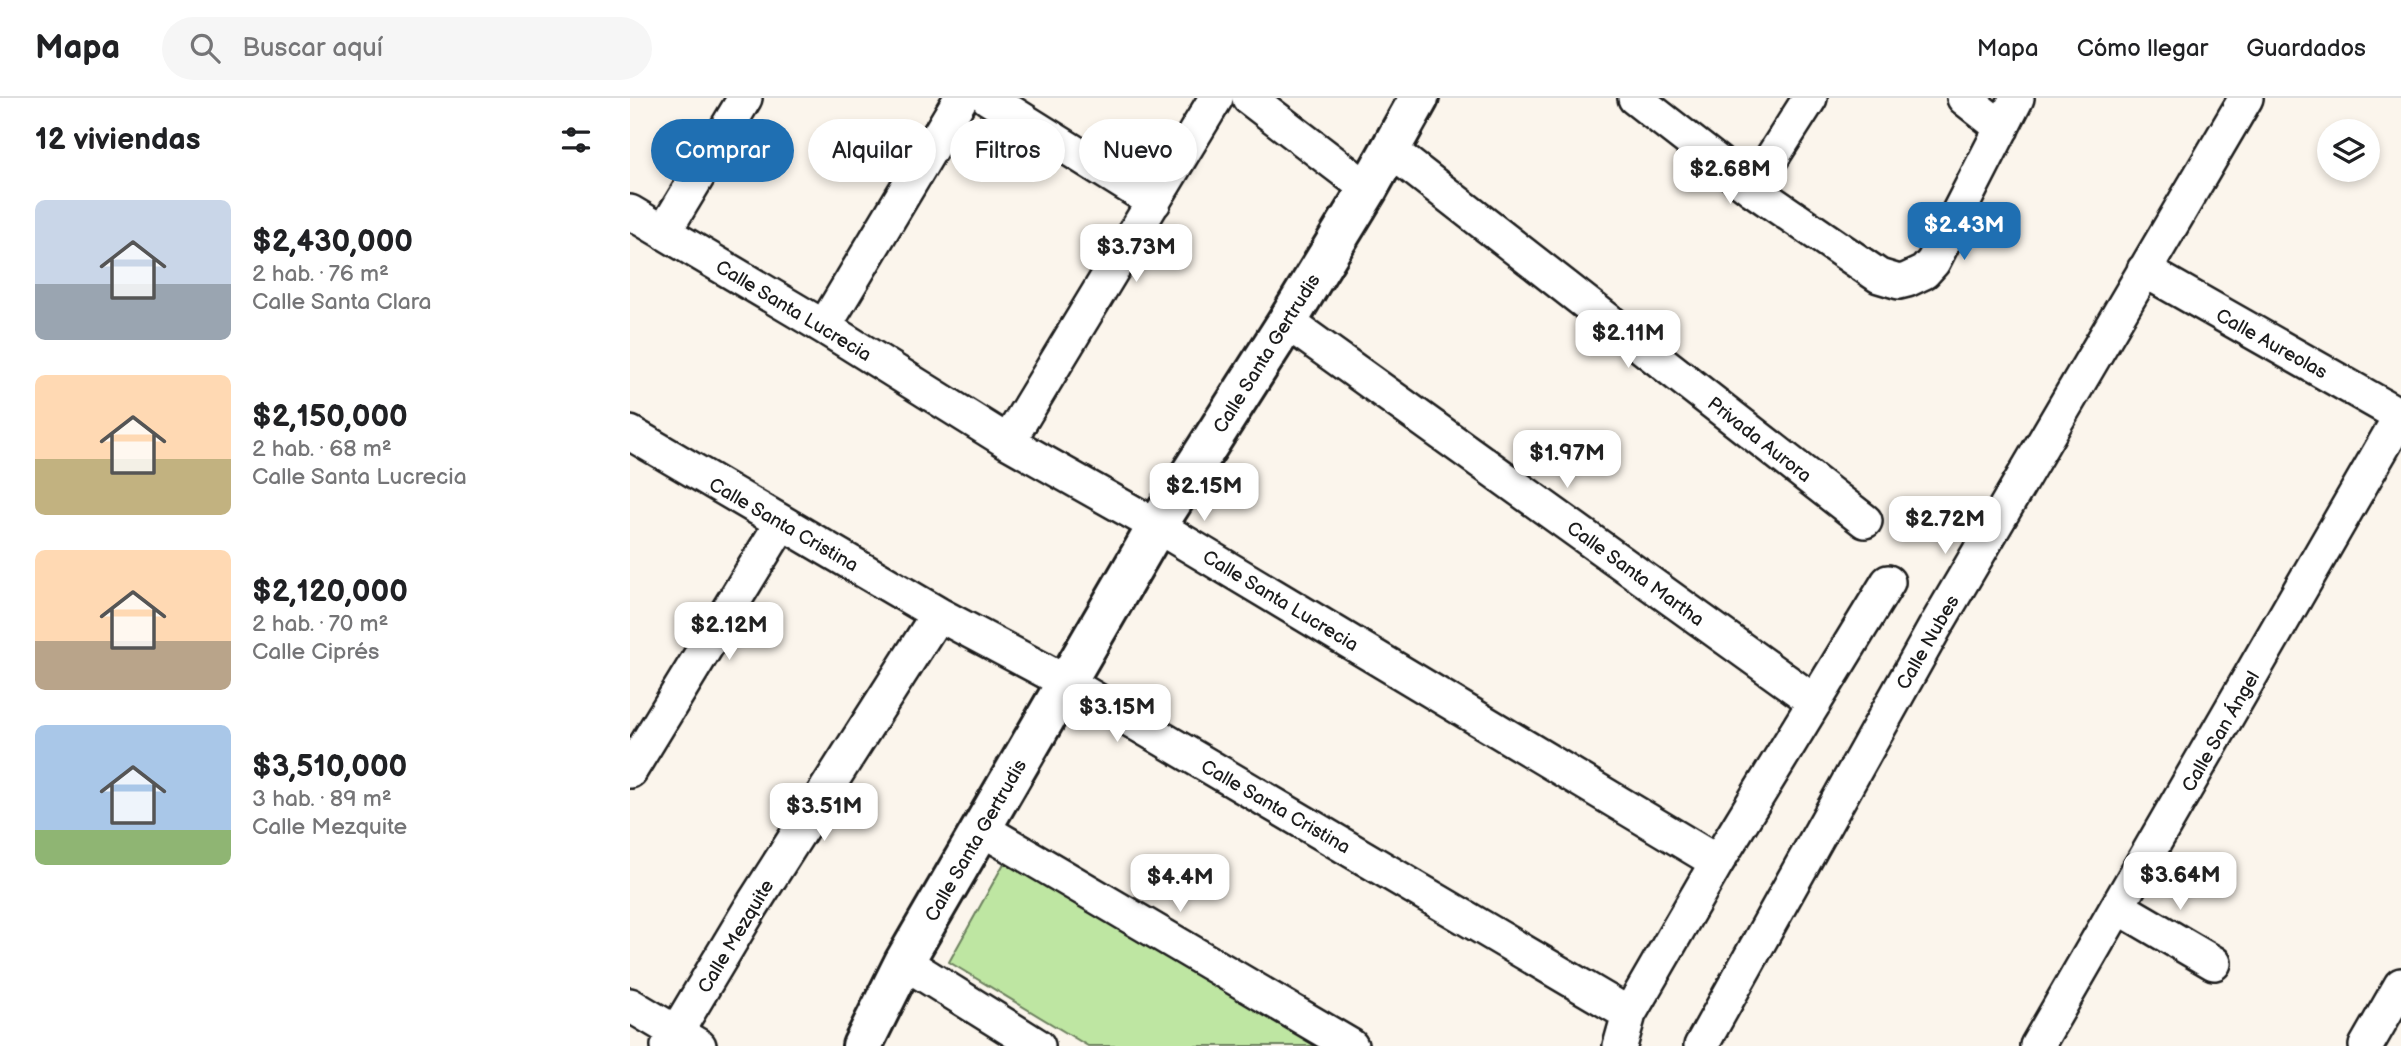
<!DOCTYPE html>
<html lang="es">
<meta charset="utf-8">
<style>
:root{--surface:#fff;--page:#f6f6f6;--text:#202124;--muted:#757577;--line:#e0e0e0;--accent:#1f6fb2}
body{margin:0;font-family:"Balsamiq Sans",sans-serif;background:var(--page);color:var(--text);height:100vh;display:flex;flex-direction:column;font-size:26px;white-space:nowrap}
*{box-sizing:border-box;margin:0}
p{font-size:23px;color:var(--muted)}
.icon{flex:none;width:38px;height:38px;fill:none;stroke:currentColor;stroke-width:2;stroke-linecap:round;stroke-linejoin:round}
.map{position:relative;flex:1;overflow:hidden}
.panel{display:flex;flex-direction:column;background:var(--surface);width:630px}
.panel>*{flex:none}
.guide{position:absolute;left:21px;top:21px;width:665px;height:63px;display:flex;gap:14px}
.fabs{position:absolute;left:1687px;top:21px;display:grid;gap:14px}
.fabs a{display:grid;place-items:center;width:63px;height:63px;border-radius:50%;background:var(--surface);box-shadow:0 4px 10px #0003;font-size:35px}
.price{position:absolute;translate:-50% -60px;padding:0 16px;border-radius:14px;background:#fff;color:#222;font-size:23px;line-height:46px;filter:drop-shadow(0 2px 4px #0008)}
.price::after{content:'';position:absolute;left:50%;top:42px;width:21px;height:16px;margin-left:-10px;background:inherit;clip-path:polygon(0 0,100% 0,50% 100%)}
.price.current{background:var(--accent);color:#fff}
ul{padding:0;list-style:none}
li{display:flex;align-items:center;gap:21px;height:175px;padding:0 35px}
li span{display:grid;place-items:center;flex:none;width:196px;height:140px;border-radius:10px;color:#555}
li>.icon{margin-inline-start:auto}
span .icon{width:84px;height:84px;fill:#fffc;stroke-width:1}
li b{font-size:30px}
h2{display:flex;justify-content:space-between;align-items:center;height:84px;padding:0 35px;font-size:30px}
.chip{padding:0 24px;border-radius:32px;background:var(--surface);box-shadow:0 4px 10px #0003;font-size:24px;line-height:63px}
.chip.current{background:var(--accent);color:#fff}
header{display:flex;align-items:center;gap:42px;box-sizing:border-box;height:98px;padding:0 35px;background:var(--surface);border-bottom:2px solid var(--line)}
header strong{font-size:33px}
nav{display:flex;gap:38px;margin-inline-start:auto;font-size:24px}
.search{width:490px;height:63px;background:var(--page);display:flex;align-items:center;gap:18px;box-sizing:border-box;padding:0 24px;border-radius:38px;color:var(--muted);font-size:26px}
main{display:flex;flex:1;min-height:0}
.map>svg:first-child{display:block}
.green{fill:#bee6a2;stroke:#6d815f;stroke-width:2}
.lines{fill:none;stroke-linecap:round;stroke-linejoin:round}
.minor-casing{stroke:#1c1c1c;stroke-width:38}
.tertiary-casing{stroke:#1c1c1c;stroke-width:44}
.minor{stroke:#fff;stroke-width:33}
.tertiary{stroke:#fff;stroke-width:38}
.labels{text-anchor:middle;stroke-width:5;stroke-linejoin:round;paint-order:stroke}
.street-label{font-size:19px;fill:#1c1c1c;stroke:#fff}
</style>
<header>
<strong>Mapa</strong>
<div class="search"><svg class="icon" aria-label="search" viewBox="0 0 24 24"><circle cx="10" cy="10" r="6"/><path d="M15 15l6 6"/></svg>Buscar aquí</div>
<nav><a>Mapa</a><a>Cómo llegar</a><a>Guardados</a></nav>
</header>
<main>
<section class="panel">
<h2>12 viviendas<svg class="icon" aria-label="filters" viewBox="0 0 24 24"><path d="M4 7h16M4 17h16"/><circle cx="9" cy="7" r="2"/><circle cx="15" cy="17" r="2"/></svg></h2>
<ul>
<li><span style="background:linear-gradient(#c9d6e8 60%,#9aa5b1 0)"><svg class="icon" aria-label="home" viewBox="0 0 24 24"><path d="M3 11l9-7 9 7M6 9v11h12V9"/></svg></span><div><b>$2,430,000</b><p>2 hab. · 76 m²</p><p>Calle Santa Clara</p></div></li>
<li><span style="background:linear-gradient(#ffd9b3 60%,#c2b280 0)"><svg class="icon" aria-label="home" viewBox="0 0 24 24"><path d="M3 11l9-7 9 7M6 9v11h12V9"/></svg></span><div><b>$2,150,000</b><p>2 hab. · 68 m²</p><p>Calle Santa Lucrecia</p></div></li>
<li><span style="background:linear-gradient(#ffd9b3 65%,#b9a48a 0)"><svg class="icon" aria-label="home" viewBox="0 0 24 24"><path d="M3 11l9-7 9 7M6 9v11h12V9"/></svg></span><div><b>$2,120,000</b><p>2 hab. · 70 m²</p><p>Calle Ciprés</p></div></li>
<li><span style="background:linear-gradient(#a9c7e8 75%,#8fb573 0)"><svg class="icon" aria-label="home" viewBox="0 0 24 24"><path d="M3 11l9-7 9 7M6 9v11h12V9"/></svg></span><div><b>$3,510,000</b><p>3 hab. · 89 m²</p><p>Calle Mezquite</p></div></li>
</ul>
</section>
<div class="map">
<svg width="1771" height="948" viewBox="0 0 1771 948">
<rect width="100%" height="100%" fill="#fbf5ec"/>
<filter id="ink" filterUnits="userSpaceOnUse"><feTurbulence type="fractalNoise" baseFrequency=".0143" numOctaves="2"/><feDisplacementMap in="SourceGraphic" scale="14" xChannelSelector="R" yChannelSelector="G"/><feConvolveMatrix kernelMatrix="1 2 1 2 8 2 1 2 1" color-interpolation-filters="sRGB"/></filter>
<g filter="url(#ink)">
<path class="green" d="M377 760 695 948H458L319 864Z"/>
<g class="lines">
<g class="minor-casing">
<path id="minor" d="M358 0 524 104
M619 0 738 91
M1005 0 1122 91 1249 178 1269 184 1277 182 1294 174 1303 164 1387 0
M1334 0 1372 30
M760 52 1235 423
M1122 91 1180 0
M0 114 194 229 378 344 527 428 1087 764
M34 134 115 0
M1514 172 1771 318
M657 224 1185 604
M194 229 331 0
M0 335 308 516 436 584 999 916
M378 344 586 0
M0 673 151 426
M352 731 721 948
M1490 810 1584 865
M274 864 408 948
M0 907 69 948
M38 948 120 811 308 516
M990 948 999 916 1087 764 1258 484
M1071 948 1304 531 1616 0
M1407 948 1771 317
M1736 948 1771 887"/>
</g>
<g class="tertiary-casing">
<path id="tertiary" d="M232 948 274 864 527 428 657 224 738 91 789 0"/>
</g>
<use href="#minor" class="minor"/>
<use href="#tertiary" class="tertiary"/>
</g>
</g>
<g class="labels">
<g class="street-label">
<text transform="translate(164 212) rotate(31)" y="7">Calle Santa Lucrecia</text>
<text transform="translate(1642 245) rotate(29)" y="7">Calle Aureolas</text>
<text transform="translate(636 255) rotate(-58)" y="7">Calle Santa Gertrudis</text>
<text transform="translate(1130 341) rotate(38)" y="7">Privada Aurora</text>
<text transform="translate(154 426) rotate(30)" y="7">Calle Santa Cristina</text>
<text transform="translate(1006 475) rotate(36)" y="7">Calle Santa Martha</text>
<text transform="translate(651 502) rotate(31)" y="7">Calle Santa Lucrecia</text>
<text transform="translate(1297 544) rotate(-60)" y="7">Calle Nubes</text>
<text transform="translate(1590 633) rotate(-60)" y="7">Calle San Ángel</text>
<text transform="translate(646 708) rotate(30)" y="7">Calle Santa Cristina</text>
<text transform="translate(345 742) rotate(-60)" y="7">Calle Santa Gertrudis</text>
<text transform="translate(105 838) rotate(-59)" y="7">Calle Mezquite</text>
</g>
</g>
</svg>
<div class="fabs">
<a><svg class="icon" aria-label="layers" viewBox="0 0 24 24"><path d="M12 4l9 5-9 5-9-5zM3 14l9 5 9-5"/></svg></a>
</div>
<b class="price" style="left:1100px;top:108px">$2.68M</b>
<b class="price current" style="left:1334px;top:164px">$2.43M</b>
<b class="price" style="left:506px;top:186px">$3.73M</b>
<b class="price" style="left:998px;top:272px">$2.11M</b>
<b class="price" style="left:937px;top:392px">$1.97M</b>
<b class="price" style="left:574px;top:425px">$2.15M</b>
<b class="price" style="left:1315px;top:458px">$2.72M</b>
<b class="price" style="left:99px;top:564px">$2.12M</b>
<b class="price" style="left:487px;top:646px">$3.15M</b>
<b class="price" style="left:194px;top:745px">$3.51M</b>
<b class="price" style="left:1550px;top:814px">$3.64M</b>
<b class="price" style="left:550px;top:816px">$4.4M</b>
<div class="guide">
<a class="chip current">Comprar</a>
<a class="chip">Alquilar</a>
<a class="chip">Filtros</a>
<a class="chip">Nuevo</a>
</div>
</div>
</main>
